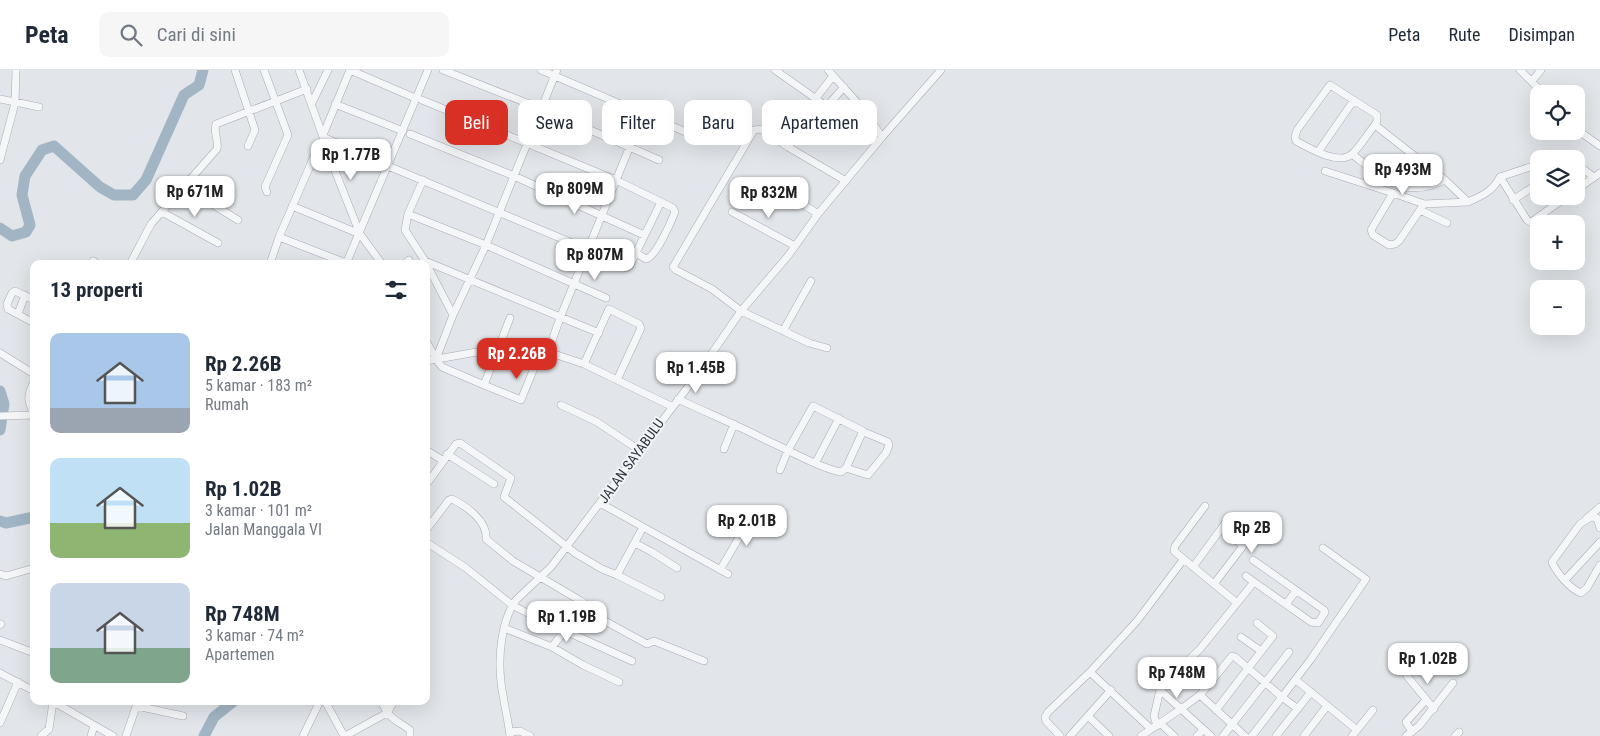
<!DOCTYPE html>
<html lang="id">
<meta charset="utf-8">
<style>
:root{--surface:#fff;--page:#f6f6f7;--text:#1f2937;--muted:#747a83;--line:#e0e1e3;--accent:#d93025}
body{margin:0;font-family:"Roboto Condensed",sans-serif;background:var(--page);color:var(--text);height:100vh;display:flex;flex-direction:column;font-size:19px;white-space:nowrap}
*{box-sizing:border-box;margin:0}
p{font-size:16px;color:var(--muted)}
.icon{flex:none;width:28px;height:28px;fill:none;stroke:currentColor;stroke-width:2;stroke-linecap:round;stroke-linejoin:round}
.map{position:relative;flex:1;overflow:hidden}
.side{position:absolute;left:30px;top:190px;width:400px;height:445px;display:flex;flex-direction:column;background:var(--surface);border-radius:10px;box-shadow:0 5px 20px #0002}
.side>*{flex:none}
.guide{position:absolute;left:445px;top:30px;width:475px;height:45px;display:flex;gap:10px}
.fabs{position:absolute;left:1530px;top:15px;display:grid;gap:10px}
.fabs a{display:grid;place-items:center;width:55px;height:55px;border-radius:10px;background:var(--surface);box-shadow:0 5px 20px #0002;font-size:25px}
.price{position:absolute;translate:-50% -42px;padding:0 11px;border-radius:10px;background:#fff;color:#222;font-size:16px;line-height:32px;filter:drop-shadow(0 1px 2px #0008)}
.price::after{content:'';position:absolute;left:50%;top:30px;width:15px;height:11px;margin-left:-8px;background:inherit;clip-path:polygon(0 0,100% 0,50% 100%)}
.price.current{background:var(--accent);color:#fff}
ul{padding:0;list-style:none}
li{display:flex;align-items:center;gap:15px;height:125px;padding:0 20px}
li span{display:grid;place-items:center;flex:none;width:140px;height:100px;border-radius:10px;color:#555}
li>.icon{margin-inline-start:auto}
span .icon{width:60px;height:60px;fill:#fffc;stroke-width:1}
li b{font-size:21px}
h2{display:flex;justify-content:space-between;align-items:center;height:60px;padding:0 20px;font-size:21px}
.tag{padding:0 18px;border-radius:10px;background:var(--surface);box-shadow:0 5px 20px #0002;font-size:18px;line-height:45px}
.tag.current{background:var(--accent);color:#fff}
header{display:flex;align-items:center;gap:30px;box-sizing:border-box;height:70px;padding:0 25px;background:var(--surface);border-bottom:1px solid var(--line)}
header strong{font-size:24px}
nav{display:flex;gap:28px;margin-inline-start:auto;font-size:18px}
.search{width:350px;height:45px;background:var(--page);display:flex;align-items:center;gap:12px;box-sizing:border-box;padding:0 18px;border-radius:10px;color:var(--muted);font-size:19px}
.map>svg:first-child{display:block}
.lines{fill:none;stroke-linecap:round;stroke-linejoin:round}
.river{stroke:#a1b5c4;stroke-width:11}
.minor-casing{stroke:#a8acb3;stroke-width:8}
.minor{stroke:#f4f6f8;stroke-width:7}
.labels{text-anchor:middle;stroke-width:4;stroke-linejoin:round;paint-order:stroke}
.street-label{font-size:14px;fill:#2c343f;stroke:#f2f4f6}
</style>
<header>
<strong>Peta</strong>
<div class="search"><svg class="icon" aria-label="search" viewBox="0 0 24 24"><circle cx="10" cy="10" r="6"/><path d="M15 15l6 6"/></svg>Cari di sini</div>
<nav><a>Peta</a><a>Rute</a><a>Disimpan</a></nav>
</header>
<div class="map">
<svg width="1600" height="666" viewBox="0 0 1600 666">
<rect width="100%" height="100%" fill="#e2e5e9"/>
<g class="lines">
<path class="river" d="M0 158 12 166 26 162 30 155 22 125 25 106 42 80 54 76 100 117 114 125H133L146 110 184 25 199 15 203 0
M0 321 4 334 0 360
M0 451 6 453 34 447
M204 666 214 647 234 631"/>
<g class="minor-casing">
<path id="minor" d="M235 0 255 60 248 76
M264 0 288 65 268 110 265 117 267 122
M299 0 323 67 388 96 589 180 621 196 626 198 630 195 661 132 616 110 422 30
M350 0 323 65 330 88 360 164
M350 0 415 28
M443 0 542 39 659 90
M541 0 702 69
M775 0 826 36 829 34 844 17
M828 0 863 39 882 67
M1520 0 1544 24
M1532 11 1541 0
M816 28 833 6
M0 29 39 37
M312 33 328 0
M335 34 403 61
M1375 55 1377 51V45L1330 15 1297 60 1295 67 1296 71C1309 78 1339 96 1352 84 1361 76 1367 64 1375 55L1445 110 1468 132C1482 126 1493 121 1500 107L1527 150 1531 152 1568 126
M1576 59 1600 76
M410 64 514 106 644 165
M788 77 820 32
M1318 82 1354 30
M1352 84C1384 109 1403 130 1445 110
M1554 89 1562 86 1570 89
M0 90 15 33 16 0
M1576 94 1594 107
M1325 101 1393 123 1371 160 1373 165 1389 175 1395 174 1399 171 1424 134
M1500 107 1539 94
M423 110 408 144 405 160 425 191 599 263
M183 116 238 150
M781 120 818 144
M1576 120 1600 103
M1393 123 1424 134 1468 132
M1513 130 1539 113
M292 136 360 164 382 194
M1420 140 1447 153
M162 142 218 173
M732 142 795 176
M408 144 486 175 606 228
M279 167 346 193
M636 183 646 189C656 187 671 152 675 142L673 138 661 132
M93 191 98 194
M425 191 453 245
M130 194 151 154 217 79C219 71 213 62 216 54L307 19
M270 194 279 167 316 82
M346 194 428 0
M404 194 409 190
M34 230 15 221 12 223 7 234 8 239 34 253
M18 244 25 225
M783 261 811 211
M426 271 436 289 442 297 484 315 510 248
M827 278 809 273 741 241 712 219 676 200 673 197 754 60 761 59 788 77 846 111
M548 282 584 294 671 336
M0 283 34 304
M436 289 453 245 486 175 557 0
M426 291 499 278 548 282 560 248 643 44
M584 294 609 239 639 254 641 258 617 310
M484 315 521 330 541 281
M678 329C707 343 737 355 766 370 787 379 819 398 841 402L846 398 863 361 813 336 788 380 780 400
M561 335 597 352 639 380
M34 345C28 330 26 327 34 312
M0 346 34 345
M724 379 734 354
M426 380 442 390
M447 384 494 414
M816 392 839 348
M846 398 868 405 886 383 889 375 888 372 864 362
M426 415 456 374 460 373 511 408 504 427 575 483 602 499 617 505 643 457 728 504
M600 433 643 457
M1205 436 1175 476 1174 481 1237 533
M1586 449 1600 437
M1600 458 1597 448 1591 447 1580 454 1552 492C1556 502 1570 519 1581 523L1587 518 1600 495
M426 460 449 430 452 429C466 436 488 451 486 469L513 491 581 531 583 532 581 538 583 539 647 574 654 571 704 591
M426 472 466 498 512 535 541 550 632 591
M635 473 652 482 677 498
M1193 497 1226 452
M720 500 754 442
M0 504 6 506 34 498
M617 505 661 527
M1246 506 1254 512
M1565 510 1600 472
M1214 514 1243 476 1222 457
M1286 534 1296 521
M0 555 1 554
M504 558 552 577 583 595 619 612
M1241 567 1261 581
M0 570 34 583
M552 577 565 560
M1090 602 1151 659
M0 603 34 621
M1407 606 1434 639
M1296 610 1357 660 1352 666
M1160 620 1181 639 1200 625
M52 631 113 666
M325 631 344 666
M381 631C390 650 395 649 410 660V666
M137 636 183 646
M1298 639 1282 627 1311 589 1366 509 1323 478
M1216 640 1273 566 1257 553
M387 643 394 631
M1089 647 1109 666
M0 653 18 612
M1161 654 1174 666
M1157 656 1154 646 1160 620 1169 609 1200 579 1254 512 1311 552 1318 553 1325 542 1324 540 1253 490
M1357 660 1373 640
M510 662 520 661 530 666
M1412 662 1406 652 1426 630
M41 666 49 659 53 632
M91 666 94 656
M126 666 138 631
M303 666 320 631
M345 666 387 643
M510 666C508 648 503 630 501 612 498 587 501 551 516 530L551 497 697 305 741 241 788 186 818 144 882 67 941 0
M1060 666 1046 651 1045 647 1048 642 1090 602 1137 551 1183 490
M1070 666 1111 620
M1141 666 1181 639 1211 666
M1197 666 1203 660
M1223 666 1289 582
M1245 666 1200 625 1232 586 1235 587 1282 627 1252 666
M1276 666 1311 622
M1304 666 1327 636
M1406 666 1419 656 1453 613
M1455 666 1459 662"/>
</g>
<use href="#minor" class="minor"/>
</g>
<g class="labels">
<g class="street-label">
<text transform="translate(631 391) rotate(-54)" y="5">JALAN SAYABULU</text>
</g>
</g>
</svg>
<div class="fabs">
<a><svg class="icon" aria-label="locate" viewBox="0 0 24 24"><circle cx="12" cy="12" r="6"/><path d="M12 2v4M12 18v4M2 12h4M18 12h4"/></svg></a>
<a><svg class="icon" aria-label="layers" viewBox="0 0 24 24"><path d="M12 4l9 5-9 5-9-5zM3 14l9 5 9-5"/></svg></a>
<a>+</a>
<a>−</a>
</div>
<b class="price" style="left:351px;top:111px">Rp 1.77B</b>
<b class="price" style="left:1403px;top:126px">Rp 493M</b>
<b class="price" style="left:575px;top:145px">Rp 809M</b>
<b class="price" style="left:195px;top:148px">Rp 671M</b>
<b class="price" style="left:769px;top:149px">Rp 832M</b>
<b class="price" style="left:595px;top:211px">Rp 807M</b>
<b class="price current" style="left:517px;top:310px">Rp 2.26B</b>
<b class="price" style="left:696px;top:324px">Rp 1.45B</b>
<b class="price" style="left:747px;top:477px">Rp 2.01B</b>
<b class="price" style="left:1252px;top:484px">Rp 2B</b>
<b class="price" style="left:567px;top:573px">Rp 1.19B</b>
<b class="price" style="left:1428px;top:615px">Rp 1.02B</b>
<b class="price" style="left:1177px;top:629px">Rp 748M</b>
<div class="guide">
<a class="tag current">Beli</a>
<a class="tag">Sewa</a>
<a class="tag">Filter</a>
<a class="tag">Baru</a>
<a class="tag">Apartemen</a>
</div>
<section class="side">
<h2>13 properti<svg class="icon" aria-label="filters" viewBox="0 0 24 24"><path d="M4 7h16M4 17h16"/><circle cx="9" cy="7" r="2"/><circle cx="15" cy="17" r="2"/></svg></h2>
<ul>
<li><span style="background:linear-gradient(#a9c7e8 75%,#9aa5b1 0)"><svg class="icon" aria-label="home" viewBox="0 0 24 24"><path d="M3 11l9-7 9 7M6 9v11h12V9"/></svg></span><div><b>Rp 2.26B</b><p>5 kamar · 183 m²</p><p>Rumah</p></div></li>
<li><span style="background:linear-gradient(#bfe0f5 65%,#8fb573 0)"><svg class="icon" aria-label="home" viewBox="0 0 24 24"><path d="M3 11l9-7 9 7M6 9v11h12V9"/></svg></span><div><b>Rp 1.02B</b><p>3 kamar · 101 m²</p><p>Jalan Manggala VI</p></div></li>
<li><span style="background:linear-gradient(#c9d6e8 65%,#7fa58c 0)"><svg class="icon" aria-label="home" viewBox="0 0 24 24"><path d="M3 11l9-7 9 7M6 9v11h12V9"/></svg></span><div><b>Rp 748M</b><p>3 kamar · 74 m²</p><p>Apartemen</p></div></li>
</ul>
</section>
</div>
